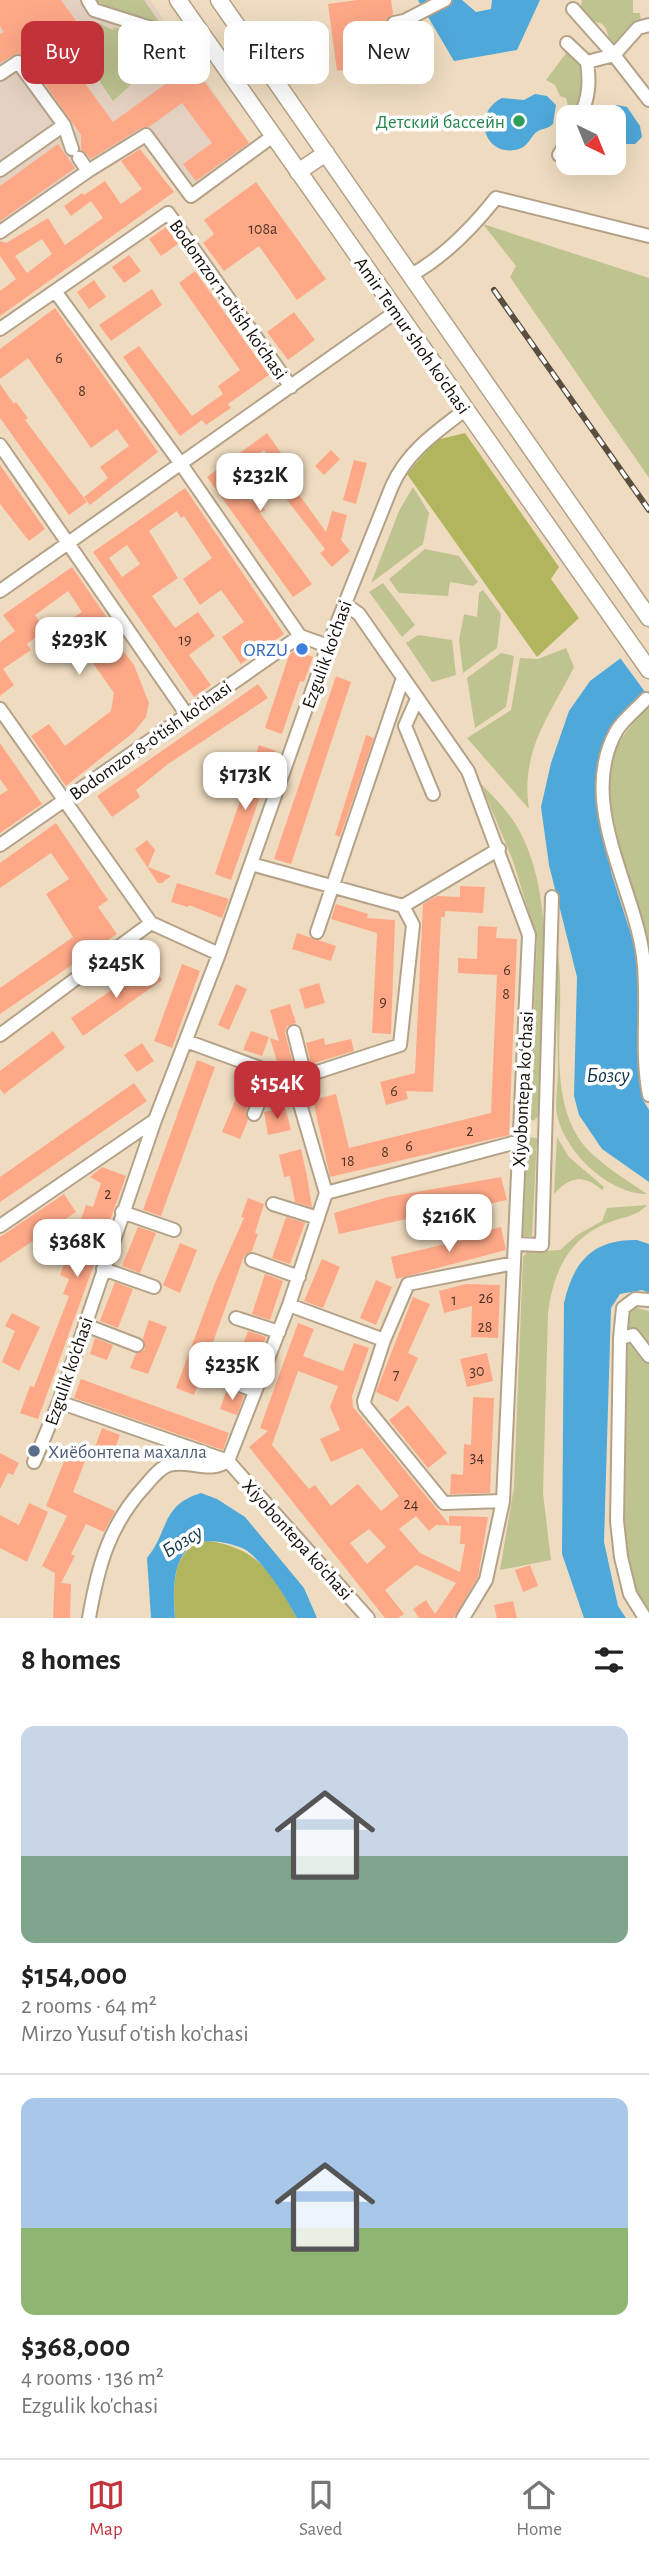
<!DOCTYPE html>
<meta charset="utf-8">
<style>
:root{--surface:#fff;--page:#f6f6f6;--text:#222;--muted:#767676;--line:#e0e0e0;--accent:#c2323b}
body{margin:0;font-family:"Alegreya Sans",sans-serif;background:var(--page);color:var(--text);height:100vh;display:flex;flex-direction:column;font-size:26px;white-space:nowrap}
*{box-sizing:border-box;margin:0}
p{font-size:23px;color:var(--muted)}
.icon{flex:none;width:38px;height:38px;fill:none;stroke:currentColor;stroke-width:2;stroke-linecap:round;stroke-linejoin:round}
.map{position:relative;height:1618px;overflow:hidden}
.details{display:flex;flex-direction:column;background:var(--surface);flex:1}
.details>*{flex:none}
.banner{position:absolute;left:21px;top:21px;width:607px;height:63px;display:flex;gap:14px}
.needle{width:46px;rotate:137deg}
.tools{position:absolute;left:556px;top:105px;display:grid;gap:14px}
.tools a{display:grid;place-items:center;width:70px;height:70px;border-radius:14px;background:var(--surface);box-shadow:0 7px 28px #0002;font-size:35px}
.price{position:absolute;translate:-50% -60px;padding:0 16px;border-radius:14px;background:#fff;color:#222;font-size:23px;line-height:46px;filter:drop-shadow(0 2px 4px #0008)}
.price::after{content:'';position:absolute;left:50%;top:42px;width:21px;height:16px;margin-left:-10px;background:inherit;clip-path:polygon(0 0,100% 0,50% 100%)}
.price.active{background:var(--accent);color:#fff}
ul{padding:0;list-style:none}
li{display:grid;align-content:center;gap:14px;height:371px;padding:0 21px}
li+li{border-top:2px solid var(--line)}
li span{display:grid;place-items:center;height:217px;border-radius:14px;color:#555}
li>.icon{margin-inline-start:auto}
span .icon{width:126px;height:126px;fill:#fffc;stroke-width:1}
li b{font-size:30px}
h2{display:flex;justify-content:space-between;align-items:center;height:84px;padding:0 21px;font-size:30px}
.pill{padding:0 24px;border-radius:14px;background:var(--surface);box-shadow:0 7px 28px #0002;font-size:24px;line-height:63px}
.pill.active{background:var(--accent);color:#fff}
.menu{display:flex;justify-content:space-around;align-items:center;height:98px;border-top:2px solid var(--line);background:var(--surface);font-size:19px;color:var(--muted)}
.menu a{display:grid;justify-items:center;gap:4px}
.menu .active{color:var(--accent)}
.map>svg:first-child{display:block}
.education{fill:#e4d1c1}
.green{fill:#bfc390}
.forest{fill:#b1b65e}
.water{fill:#4ea8d9}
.pier{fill:#efdcc0}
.building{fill:#fea887;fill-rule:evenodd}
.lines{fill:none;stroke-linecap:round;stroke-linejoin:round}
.minor-casing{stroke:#b4a288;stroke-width:16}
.major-casing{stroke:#b4a288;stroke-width:19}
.minor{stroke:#fff;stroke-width:12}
.major{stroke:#fff;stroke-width:16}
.rail-casing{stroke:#594e40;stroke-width:6}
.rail{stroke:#fff;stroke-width:3.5;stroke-dasharray:10;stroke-linecap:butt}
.leisure-dot{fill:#2e9e5b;stroke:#fff;stroke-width:2.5}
.shop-dot{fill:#3f7fe0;stroke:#fff;stroke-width:2.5}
.service-dot{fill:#5c6f8a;stroke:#fff;stroke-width:2.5}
.labels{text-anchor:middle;stroke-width:7;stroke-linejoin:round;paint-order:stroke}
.number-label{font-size:16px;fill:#4e3426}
.leisure-label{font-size:19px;fill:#27864d;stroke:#fff;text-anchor:end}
.street-label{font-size:19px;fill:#140d05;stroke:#fff}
.shop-label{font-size:19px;fill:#366cbe;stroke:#fff;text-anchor:end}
.service-label{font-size:19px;fill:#4e5e75;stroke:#fff;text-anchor:start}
.water-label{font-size:21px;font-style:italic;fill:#0e364a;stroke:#fff}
</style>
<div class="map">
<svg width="649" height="1618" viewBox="0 0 649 1618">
<rect width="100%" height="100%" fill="#efdcc0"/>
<path class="education" d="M0 0H150L252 147 193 189 151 131 0 233Z"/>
<path class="green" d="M96 0H144L165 30 99 3Z
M582 0H633V13H640L641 21 613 49C606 36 610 19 589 22L580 10Z
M99 23 113 30 114 27 131 32 130 36 151 39 154 48 153 65 113 101 77 48 94 35Z
M567 52H571L587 68 576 117H571L566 98 560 96 555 85 546 80Z
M483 224 649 278V478L510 277 516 266Z
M413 487 429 513 423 544 371 583 399 511Z
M425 549 459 556 478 582 473 586 450 582 448 596 399 593 389 579Z
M383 583 415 625 402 637 369 592Z
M483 590 501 614 497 648 463 673 459 640 464 614 477 617 479 593Z
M418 635 452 640 456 675 432 682 406 643Z
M566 648 574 667C550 716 520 750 529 809L467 738 511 710 520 658 538 659Z
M501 653 514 656 506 707 475 728 467 678Z
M649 705V964C636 916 596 803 612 758 619 737 635 722 649 705Z
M481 784C495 798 510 813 519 830 561 906 541 1032 538 1117L533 1121 529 1118 537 939 513 861Z
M557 948C569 1013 540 1101 590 1152 607 1168 628 1181 647 1194 610 1194 568 1155 558 1119 554 1105 558 1086 558 1071 557 1030 557 989 557 948Z
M527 1137 537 1138 532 1236H523Z
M557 1137 569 1157 604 1187 602 1190C584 1174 570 1176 554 1194Z
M647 1205C637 1216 627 1216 613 1221 570 1235 553 1271 548 1314L543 1493 551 1560 500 1570 514 1487 523 1257 527 1252 560 1250 577 1235 602 1221 607 1208Z
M630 1306 649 1311V1618H638L613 1499 616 1341Z"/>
<path class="forest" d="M465 433 559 567 551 579 579 618 537 657 407 474 436 440Z
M208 1541C260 1548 273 1576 297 1618H175C173 1587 171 1546 208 1541Z"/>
<path class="water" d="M418 0H462L476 12 491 9 492 0H540L517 50 454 61Z
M535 94 547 96 556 105 553 124C548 129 544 128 538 131 531 135 529 146 519 149 485 159 470 114 502 98L524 100Z
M616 105 627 107 640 126 642 137 635 144H626L620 139 611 114Z
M649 637V691L621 715 604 741 599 761 600 797 611 872 640 963 643 1100 649 1110V1182L602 1149 579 1115 574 1096 577 977 549 865 541 807 551 763 569 711 590 681Z
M637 1240 649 1244V1293L642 1290 620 1294 611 1308 604 1542 618 1606 626 1618H584L562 1554 564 1303C573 1263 592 1239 637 1240Z
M201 1493 217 1499 245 1517 304 1588 317 1618H297C284 1595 270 1571 250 1553 242 1546 230 1544 220 1542 172 1534 172 1584 175 1618H151L147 1558C169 1531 161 1505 201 1493Z"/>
<path class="pier" d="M649 633V695L648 696 618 655Z"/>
<path class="building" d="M0 0H61L87 36 63 53 113 122 171 80 166 74 187 58 249 143 196 181 183 164 212 143 182 103 149 127 141 128 91 159 81 150V135L25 56 17 53 0 63V34L4 32 0 26Z
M358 0H391L393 14 385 24 388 29 395 32 396 37 391 38 393 57 357 62 358 68 337 71 328 4Z
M58 144 75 168 0 221V186Z
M140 149 174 192 0 316V291L16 279 0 256V241L6 243 48 218 65 245 103 218 91 201 71 216 64 206 82 193 84 195 105 181 121 204 142 189 121 161ZM42 239 52 254 27 273 15 256Z
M256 182 326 279 297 300 259 246 224 271 203 243 214 234 204 220Z
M166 227 178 244 161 256 149 239Z
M129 255 141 271 124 283 112 267Z
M195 271 269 375 228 404 231 408 206 425 202 420 180 436 123 357 139 346 192 416 223 394 218 386 240 370 179 283Z
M94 280 106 297 89 309 77 292Z
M152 289 162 305 111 341 99 325Z
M55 308 158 452 90 505 84 497 108 478 100 467 129 446 117 429 91 448 28 358 0 379V349Z
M294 312 315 340 288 360 267 332Z
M0 384 14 404 16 402 28 418 25 420 87 502 69 515 0 418Z
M267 433 293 470 284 477 264 450 231 474 250 501 256 497 265 510 260 513 312 584 293 597 207 477Z
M331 450 340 459 324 475 315 466Z
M354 460 367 463 356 504 343 500Z
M0 465 45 529 29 541 0 504Z
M185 488 284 634 241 664 222 637 244 622 221 590 200 605 183 579 212 558 184 516 181 518 177 511 149 531 178 578 152 596 175 628 198 612 215 636 189 655 211 685 194 697 93 552ZM127 545 140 564 122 577 109 558Z
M295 489 326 532 332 511 347 515 341 540 350 551 332 567 320 553 325 549 284 496Z
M72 567 112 625 106 629 134 665 149 703 146 717 134 732 66 786 31 736 49 724 65 746 111 711 114 693 88 656 97 649 74 617 82 612 68 591 35 615 45 630 27 644 31 650 3 669 14 685 0 696V642L15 631 3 615Z
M295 650 313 657 304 682 300 681 282 734 265 728 289 655Z
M336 676 351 682 291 864 274 859Z
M258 684 268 698 168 764 136 790 140 797 112 817 97 796Z
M366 735 374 738 340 837 335 835Z
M0 743 42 804 0 833V795L8 790 0 779Z
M259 745 276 751 231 880 215 874Z
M56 823 108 900 98 907 117 934 0 1014V988L73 937 46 894 69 879 51 853 0 888V863Z
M147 840 155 850 148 867 171 876 162 883H158L135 849Z
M177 883 229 899 222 918 189 905 188 907 171 902Z
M460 886 485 887 483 913 445 911V917H441L433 1092 406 1091 408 1099 386 1105 380 1082 415 1073 423 904 437 896 460 897Z
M336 904 368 914 367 918 395 920 391 1034 372 1033 377 933 331 919Z
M478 926 497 927 496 938 517 939 509 1135 330 1177 313 1100 336 1094 349 1148 491 1113 497 975 458 973V958L477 959Z
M297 933 336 946 331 961 292 949Z
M151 963 162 980 83 1036 71 1018Z
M182 964 200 971 172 1048 154 1041Z
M319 983 325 1003 305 1009 299 989Z
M236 984 247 989 229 1030 218 1025Z
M290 1004 296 1023 287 1026 285 1033 293 1064 283 1067 278 1065 270 1038 279 1041 270 1010Z
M53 1031 65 1048 4 1094 0 1089V1071Z
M251 1031 269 1037 262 1056 243 1050Z
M324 1038 325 1045 351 1039 354 1051 311 1064 306 1043Z
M142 1043 154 1061 137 1072 124 1055Z
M197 1060 215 1067 161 1216 143 1210Z
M244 1079 257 1084 246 1111 248 1120 240 1139 222 1132Z
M134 1083 147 1101 0 1202V1177Z
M285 1107 291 1130 268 1135 264 1112Z
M301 1149 307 1176 312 1207 295 1202 290 1176 284 1177 279 1155Z
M102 1167 126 1176 38 1419 20 1413 30 1386 34 1387 69 1296 63 1294 69 1279 60 1275 86 1205 93 1207 101 1183 90 1177Z
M501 1177 507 1200 484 1205 483 1199 451 1209 339 1234 334 1213 388 1197Z
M64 1194 76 1212 0 1263V1237Z
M248 1198 264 1204 255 1233 258 1234 252 1251 244 1256 194 1395 176 1388 215 1283 244 1218 241 1217Z
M286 1217 305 1223 290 1264 272 1258Z
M138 1227 156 1233 140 1273 122 1266Z
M501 1227 506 1250 396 1279 391 1257 479 1236 478 1233Z
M180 1243 197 1250 180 1293 163 1285Z
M322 1259 340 1267 323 1308 304 1301Z
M265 1274 283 1281 270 1320 252 1314Z
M376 1280 392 1287 376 1325 360 1318Z
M115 1282 133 1289 118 1328 100 1321Z
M466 1284 500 1285 498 1338 471 1337 472 1306 444 1313 439 1291Z
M413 1297 430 1304 408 1353 418 1358 398 1402 376 1392Z
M12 1313 40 1327 19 1371 2 1362 15 1331 5 1326Z
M149 1320 167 1327 148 1374 130 1368 136 1353 145 1349 143 1338Z
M298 1323 314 1329 303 1356 343 1371 354 1343 369 1348 352 1396 353 1407 449 1524V1516L488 1517 478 1577 454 1618H419L413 1609 426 1600 435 1614 456 1583 416 1565 385 1590 404 1614 398 1618H385L249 1447 268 1431 260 1428ZM298 1371 338 1386 330 1407 340 1430 320 1439 331 1462 362 1448 399 1496 381 1511 358 1484 331 1506 315 1485 309 1489 272 1445ZM416 1516 429 1531 436 1525 461 1526 460 1544H465L460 1572 420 1553 399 1529ZM369 1529 386 1547 367 1564 350 1543Z
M248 1331 266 1337 250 1380 232 1373Z
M95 1338 113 1345 107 1360 90 1354Z
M487 1353 493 1381 467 1387 460 1359Z
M81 1379 229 1433 223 1450 74 1398Z
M227 1389 244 1396 237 1415 220 1409Z
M473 1397 494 1398 490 1493 450 1494 451 1474 463 1475 464 1444 471 1445Z
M408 1405 447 1453 428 1468 389 1420Z
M102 1428 120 1435 113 1453 95 1447Z
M0 1453 19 1463 13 1475 8 1473 0 1489Z
M67 1454 85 1461 73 1492 115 1511 104 1532 86 1524 71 1554 75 1556 61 1583 71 1584 70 1618H53L55 1573 42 1566 67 1516 46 1506Z
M29 1503 48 1512 27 1562 0 1548V1515L19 1525Z
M530 1565 538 1586 523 1592 515 1570Z
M513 1601 517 1618H497L494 1605Z"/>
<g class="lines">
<g class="minor-casing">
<path id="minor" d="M88 0 94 10 170 34 173 39 207 41
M573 9 614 55 587 62C590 83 589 97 580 117
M394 23 404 21 445 0
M649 25 638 28 614 55 649 100
M567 43 587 62
M0 74 18 62 64 125 72 149
M559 155 569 139
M0 170 64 125
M88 171 146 135 191 196 273 136
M0 232 88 171 79 158
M411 275C444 257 473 227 496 198L649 236
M55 291 181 464 300 636 328 646
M0 329 168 213 291 387
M0 445 187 715
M0 591 397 311
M345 604 359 614 468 771 529 935 503 1501 486 1580 463 1618
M417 699 405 726 433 794
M646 699C637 709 624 719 617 730 576 801 634 886 643 956 649 1002 640 1050 649 1095
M0 709 151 923 219 954
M0 845 300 636
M251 864 403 906 499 849
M317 932 403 678
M294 1032 305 1076
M0 1035 151 923
M186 1041 293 1080 326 1193 289 1305 228 1461
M293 1080 400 1045 413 925 403 906
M254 1114 271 1073
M326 1193 520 1141
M273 1204 318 1218
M122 1212 174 1230
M0 1226 155 1120
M515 1244 542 1245 552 897
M252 1260 299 1277
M103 1269 154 1287
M289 1305 384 1340
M236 1318 279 1332
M85 1325 137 1345
M620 1338 623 1308 635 1299 649 1300
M209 1373 255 1391
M59 1402 228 1461 368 1618
M34 1462 59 1402 155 1120 219 954 328 646 392 486C407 452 436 432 465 410
M503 1501 444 1503 365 1406 364 1401 384 1340 408 1284 514 1263
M89 1618C98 1566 109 1525 145 1486 152 1478 159 1468 169 1465 187 1459 212 1474 227 1461
M645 1618 630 1594 621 1557 617 1521 620 1338 633 1335 649 1356"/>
</g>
<g class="major-casing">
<path id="major" d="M178 0 649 670
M219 0 649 618
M298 172 326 153"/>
</g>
<use href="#minor" class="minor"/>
<use href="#major" class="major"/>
<g class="rail-casing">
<path id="rail" d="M494 290 649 510"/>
</g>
<use href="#rail" class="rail"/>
</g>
<circle class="leisure-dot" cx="519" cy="121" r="7"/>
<circle class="shop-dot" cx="302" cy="649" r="7"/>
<circle class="service-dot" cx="34" cy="1451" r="7"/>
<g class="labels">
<g class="number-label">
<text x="263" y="234">108a</text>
<text x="59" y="363">6</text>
<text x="82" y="396">8</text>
<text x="185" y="645">19</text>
<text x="507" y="975">6</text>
<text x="506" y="999">8</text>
<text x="383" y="1007">9</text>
<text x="394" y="1096">6</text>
<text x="470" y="1136">2</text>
<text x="409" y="1151">6</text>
<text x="385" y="1157">8</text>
<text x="348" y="1166">18</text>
<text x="108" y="1199">2</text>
<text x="486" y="1303">26</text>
<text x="454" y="1305">1</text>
<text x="485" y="1332">28</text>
<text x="477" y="1376">30</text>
<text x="396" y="1380">7</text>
<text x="477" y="1462">34</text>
<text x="411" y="1509">24</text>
</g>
<g class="leisure-label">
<text x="505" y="128">Детский бассейн</text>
</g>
<g class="street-label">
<text transform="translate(229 299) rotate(55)" y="7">Bodomzor 1-o'tish ko'chasi</text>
<text transform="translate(413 335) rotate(55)" y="7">Amir Temur shoh ko'chasi</text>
<text transform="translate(326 654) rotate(-70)" y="7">Ezgulik ko'chasi</text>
<text transform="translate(150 740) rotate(-35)" y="7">Bodomzor 8-o'tish ko'chasi</text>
<text transform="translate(522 1089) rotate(-87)" y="7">Xiyobontepa koʻchasi</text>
<text transform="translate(68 1371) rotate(-71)" y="7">Ezgulik ko'chasi</text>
<text transform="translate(298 1539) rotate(48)" y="7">Xiyobontepa ko'chasi</text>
</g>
<g class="shop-label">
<text x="288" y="656">ORZU</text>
</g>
<g class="service-label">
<text x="48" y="1458">Хиёбонтепа махалла</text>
</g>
<g class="water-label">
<text x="608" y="1082">Бозсу</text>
<text transform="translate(182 1541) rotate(-32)" y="7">Бозсу</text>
</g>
</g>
</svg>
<div class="tools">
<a><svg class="needle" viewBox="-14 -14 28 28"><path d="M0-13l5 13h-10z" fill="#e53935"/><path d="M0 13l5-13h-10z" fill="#767676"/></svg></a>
</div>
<b class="price" style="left:260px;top:513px">$232K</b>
<b class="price" style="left:79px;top:677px">$293K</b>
<b class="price" style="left:245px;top:812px">$173K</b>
<b class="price" style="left:116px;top:1000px">$245K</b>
<b class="price active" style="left:277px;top:1121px">$154K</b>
<b class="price" style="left:449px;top:1254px">$216K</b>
<b class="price" style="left:77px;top:1279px">$368K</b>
<b class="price" style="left:232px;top:1402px">$235K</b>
<div class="banner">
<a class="pill active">Buy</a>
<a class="pill">Rent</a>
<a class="pill">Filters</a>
<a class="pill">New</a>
</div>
</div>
<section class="details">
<h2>8 homes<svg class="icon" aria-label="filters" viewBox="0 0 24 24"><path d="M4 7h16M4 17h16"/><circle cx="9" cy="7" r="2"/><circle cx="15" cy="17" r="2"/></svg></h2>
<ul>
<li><span style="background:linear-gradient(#c9d6e8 60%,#7fa58c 0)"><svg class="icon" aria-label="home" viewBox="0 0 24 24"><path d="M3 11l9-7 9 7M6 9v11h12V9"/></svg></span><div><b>$154,000</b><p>2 rooms · 64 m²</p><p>Mirzo Yusuf o'tish ko'chasi</p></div></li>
<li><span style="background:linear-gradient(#a9c7e8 60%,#8fb573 0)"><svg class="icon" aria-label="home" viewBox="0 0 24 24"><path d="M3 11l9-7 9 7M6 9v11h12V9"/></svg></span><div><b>$368,000</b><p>4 rooms · 136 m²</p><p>Ezgulik ko'chasi</p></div></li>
</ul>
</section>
<nav class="menu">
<a class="active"><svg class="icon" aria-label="map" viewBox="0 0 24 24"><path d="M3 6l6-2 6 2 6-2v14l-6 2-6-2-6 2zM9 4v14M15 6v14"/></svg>Map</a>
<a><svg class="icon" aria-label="saved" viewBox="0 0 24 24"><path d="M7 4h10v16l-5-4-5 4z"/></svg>Saved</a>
<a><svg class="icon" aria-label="home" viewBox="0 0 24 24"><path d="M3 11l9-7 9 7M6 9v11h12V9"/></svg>Home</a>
</nav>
